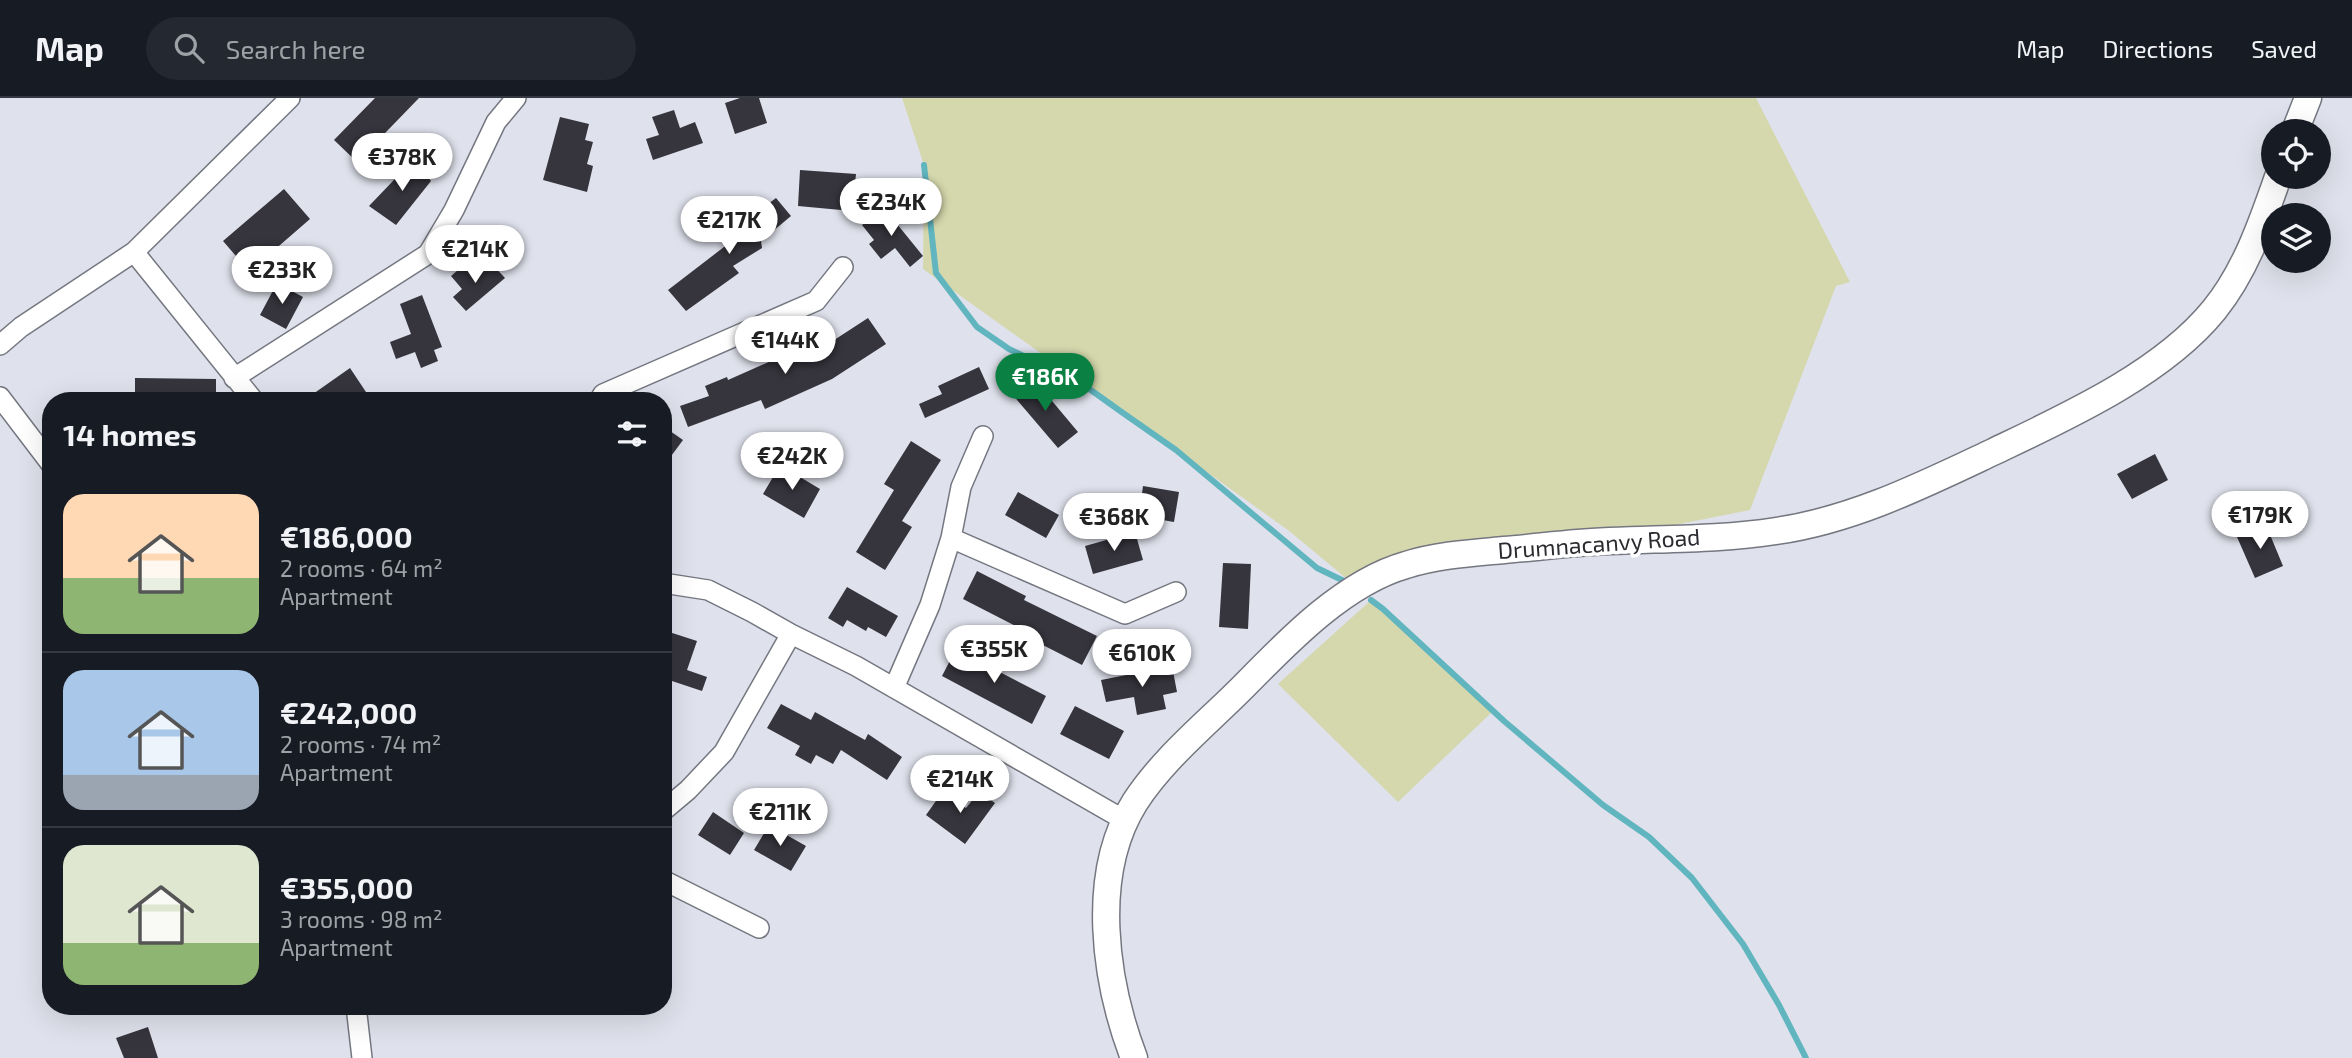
<!DOCTYPE html>
<meta charset="utf-8">
<style>
:root{--surface:#171b24;--page:#242831;--text:#f1f3f6;--muted:#9ea1a6;--line:#363941;--accent:#0b8043}
body{margin:0;font-family:"Exo 2",sans-serif;background:var(--page);color:var(--text);height:100vh;display:flex;flex-direction:column;font-size:26px;white-space:nowrap}
*{box-sizing:border-box;margin:0}
p{font-size:23px;color:var(--muted)}
.icon{flex:none;width:38px;height:38px;fill:none;stroke:currentColor;stroke-width:2;stroke-linecap:round;stroke-linejoin:round}
.map{position:relative;flex:1;overflow:hidden}
.details{position:absolute;left:42px;top:294px;width:630px;height:623px;display:flex;flex-direction:column;background:var(--surface);border-radius:28px;box-shadow:0 7px 28px #0002}
.details>*{flex:none}
.fabs{position:absolute;left:2261px;top:21px;display:grid;gap:14px}
.fabs a{display:grid;place-items:center;width:70px;height:70px;border-radius:50%;background:var(--surface);box-shadow:0 7px 28px #0002;font-size:35px}
.price{position:absolute;translate:-50% -60px;padding:0 16px;border-radius:24px;background:#fff;color:#222;font-size:23px;line-height:46px;filter:drop-shadow(0 2px 4px #0008)}
.price::after{content:'';position:absolute;left:50%;top:42px;width:21px;height:16px;margin-left:-10px;background:inherit;clip-path:polygon(0 0,100% 0,50% 100%)}
.price.selected{background:var(--accent);color:#fff}
ul{padding:0;list-style:none}
li{display:flex;align-items:center;gap:21px;height:175px;padding:0 21px}
li+li{border-top:2px solid var(--line)}
li span{display:grid;place-items:center;flex:none;width:196px;height:140px;border-radius:21px;color:#555}
li>.icon{margin-inline-start:auto}
span .icon{width:84px;height:84px;fill:#fffc;stroke-width:1}
li b{font-size:30px}
h2{display:flex;justify-content:space-between;align-items:center;height:84px;padding:0 21px;font-size:30px}
header{display:flex;align-items:center;gap:42px;box-sizing:border-box;height:98px;padding:0 35px;background:var(--surface);border-bottom:2px solid var(--line)}
header strong{font-size:33px}
nav{display:flex;gap:38px;margin-inline-start:auto;font-size:24px}
.search{width:490px;height:63px;background:var(--page);display:flex;align-items:center;gap:18px;box-sizing:border-box;padding:0 24px;border-radius:38px;color:var(--muted);font-size:26px}
.map>svg:first-child{display:block}
.green{fill:#d5d8ac}
.lines{fill:none;stroke-linecap:round;stroke-linejoin:round}
.stream{stroke:#60b5bf;stroke-width:6}
.building{fill:#36343c}
.street-casing{stroke:#757780;stroke-width:22}
.secondary-casing{stroke:#757780;stroke-width:29}
.street{stroke:#fff;stroke-width:19}
.secondary{stroke:#fff;stroke-width:26}
.labels{text-anchor:middle;stroke-width:7;stroke-linejoin:round;paint-order:stroke}
.street-label{font-size:23px;fill:#2a2b2f;stroke:#fff}
</style>
<header>
<strong>Map</strong>
<div class="search"><svg class="icon" aria-label="search" viewBox="0 0 24 24"><circle cx="10" cy="10" r="6"/><path d="M15 15l6 6"/></svg>Search here</div>
<nav><a>Map</a><a>Directions</a><a>Saved</a></nav>
</header>
<div class="map">
<svg width="2352" height="960" viewBox="0 0 2352 960">
<rect width="100%" height="100%" fill="#dfe1ec"/>
<path class="green" d="M902 0H1756L1850 184 1836 188 1750 412 1358 490 1288 432 923 171 924 67Z
M1370 503 1492 614 1398 704 1278 586Z"/>
<g class="lines">
<path class="stream" d="M924 67 936 175 977 229 1009 251 1081 285 1123 315 1176 352 1317 470 1344 483
M1371 502 1383 511 1504 623 1603 707 1649 739 1692 780 1743 846 1779 907 1806 960"/>
</g>
<path class="building" d="M375 0H419L357 64 334 42Z
M740 0H759L767 25 735 36 725 5Z
M674 12 680 30 695 24 703 45 653 62 646 41 659 37 652 19Z
M560 19 589 26 585 42 593 44 587 66 593 68 587 94 543 82Z
M414 61 431 83 396 127 369 108Z
M800 72 856 76 852 113 798 108Z
M284 91 310 121 257 167 249 159 242 165 223 143Z
M776 100 791 118 761 143 762 150 733 168 739 175 686 213 668 192 737 139 732 133Z
M884 110 923 158 910 169 895 150 881 161 869 146 874 142 862 127Z
M465 166 477 179 492 166 505 180 466 213 453 199 462 191 451 178Z
M277 185 303 199 286 231 260 217Z
M422 197 442 249 434 252 438 263 421 270 415 254 396 261 390 244 411 236 400 206Z
M868 220 886 246 832 281 765 311 761 302 688 329 680 308 709 298 705 288 727 279 728 282 800 250 805 261Z
M979 269 989 291 925 320 919 306 942 296 938 288Z
M350 270 372 303H303Z
M1032 279 1078 334 1058 350 1012 296Z
M135 280 216 281V300H203V303H135Z
M663 328 683 342 663 369Z
M911 343 941 362 902 423 912 429 885 472 856 454 894 392 884 386Z
M2155 356 2168 382 2132 401 2117 376Z
M780 367 820 391 804 420 763 396Z
M1143 388 1179 394 1174 424 1139 418Z
M1018 394 1059 417 1046 440 1005 417Z
M2266 427 2283 468 2255 480 2237 439Z
M1135 434 1143 462 1093 476 1085 448Z
M1223 465 1251 466 1248 531 1219 529Z
M977 473 1026 498 1024 502 1097 538 1082 567 1033 542 1035 538 963 501Z
M847 489 898 518 886 539 868 529 866 533 847 522 843 529 828 520Z
M663 532 697 543 687 572 707 579 702 593 663 580Z
M957 549 991 566 990 569 1046 598 1032 626 942 578Z
M1172 568 1177 594 1163 597 1166 611 1137 617 1134 599 1106 604 1101 582Z
M781 606 811 622 815 614 865 642 868 636 902 659 887 682 841 652 833 666 816 657 811 666 795 657 800 648 767 630Z
M1075 608 1124 633 1109 661 1060 636Z
M943 693 966 710 979 694 995 705 965 746 926 717Z
M713 714 744 735 730 757 698 737Z
M769 727 806 748 791 773 754 752Z
M148 929 158 960H124L116 940Z"/>
<g class="lines">
<g class="street-casing">
<path id="street" d="M134 154 254 303
M0 247 21 229 134 154 290 0
M234 280 428 156 454 112 496 24 516 0
M0 299 51 366
M599 303 603 296 816 203 843 169
M951 440 1125 516 1176 494
M663 485 708 492 752 514 791 536 856 568 1126 723
M894 590 930 507 951 440 961 389 983 338
M663 713 688 692 724 654 791 536
M663 782 759 830
M356 908 362 960"/>
</g>
<g class="secondary-casing">
<path id="secondary" d="M2295 33 2308 0
M1134 960C1105 884 1089 777 1135 704 1165 658 1210 623 1248 584 1291 540 1346 484 1406 467 1438 457 1472 455 1504 452 1529 450 1553 447 1578 445 1644 440 1711 443 1776 433 1853 422 1923 387 1993 354 2066 319 2162 276 2214 212 2245 174 2262 125 2278 79"/>
</g>
<use href="#street" class="street"/>
<use href="#secondary" class="secondary"/>
</g>
<g class="labels">
<g class="street-label">
<text transform="translate(1599 446) rotate(-4)" y="8">Drumnacanvy Road</text>
</g>
</g>
</svg>
<div class="fabs">
<a><svg class="icon" aria-label="locate" viewBox="0 0 24 24"><circle cx="12" cy="12" r="6"/><path d="M12 2v4M12 18v4M2 12h4M18 12h4"/></svg></a>
<a><svg class="icon" aria-label="layers" viewBox="0 0 24 24"><path d="M12 4l9 5-9 5-9-5zM3 14l9 5 9-5"/></svg></a>
</div>
<b class="price" style="left:402px;top:95px">€378K</b>
<b class="price" style="left:891px;top:140px">€234K</b>
<b class="price" style="left:729px;top:158px">€217K</b>
<b class="price" style="left:475px;top:187px">€214K</b>
<b class="price" style="left:282px;top:208px">€233K</b>
<b class="price" style="left:785px;top:278px">€144K</b>
<b class="price selected" style="left:1045px;top:315px">€186K</b>
<b class="price" style="left:792px;top:394px">€242K</b>
<b class="price" style="left:2260px;top:453px">€179K</b>
<b class="price" style="left:1114px;top:455px">€368K</b>
<b class="price" style="left:994px;top:587px">€355K</b>
<b class="price" style="left:1142px;top:591px">€610K</b>
<b class="price" style="left:960px;top:717px">€214K</b>
<b class="price" style="left:780px;top:750px">€211K</b>
<section class="details">
<h2>14 homes<svg class="icon" aria-label="filters" viewBox="0 0 24 24"><path d="M4 7h16M4 17h16"/><circle cx="9" cy="7" r="2"/><circle cx="15" cy="17" r="2"/></svg></h2>
<ul>
<li><span style="background:linear-gradient(#ffd9b3 60%,#8fb573 0)"><svg class="icon" aria-label="home" viewBox="0 0 24 24"><path d="M3 11l9-7 9 7M6 9v11h12V9"/></svg></span><div><b>€186,000</b><p>2 rooms · 64 m²</p><p>Apartment</p></div></li>
<li><span style="background:linear-gradient(#a9c7e8 75%,#9aa5b1 0)"><svg class="icon" aria-label="home" viewBox="0 0 24 24"><path d="M3 11l9-7 9 7M6 9v11h12V9"/></svg></span><div><b>€242,000</b><p>2 rooms · 74 m²</p><p>Apartment</p></div></li>
<li><span style="background:linear-gradient(#dfe7d0 70%,#8fb573 0)"><svg class="icon" aria-label="home" viewBox="0 0 24 24"><path d="M3 11l9-7 9 7M6 9v11h12V9"/></svg></span><div><b>€355,000</b><p>3 rooms · 98 m²</p><p>Apartment</p></div></li>
</ul>
</section>
</div>
